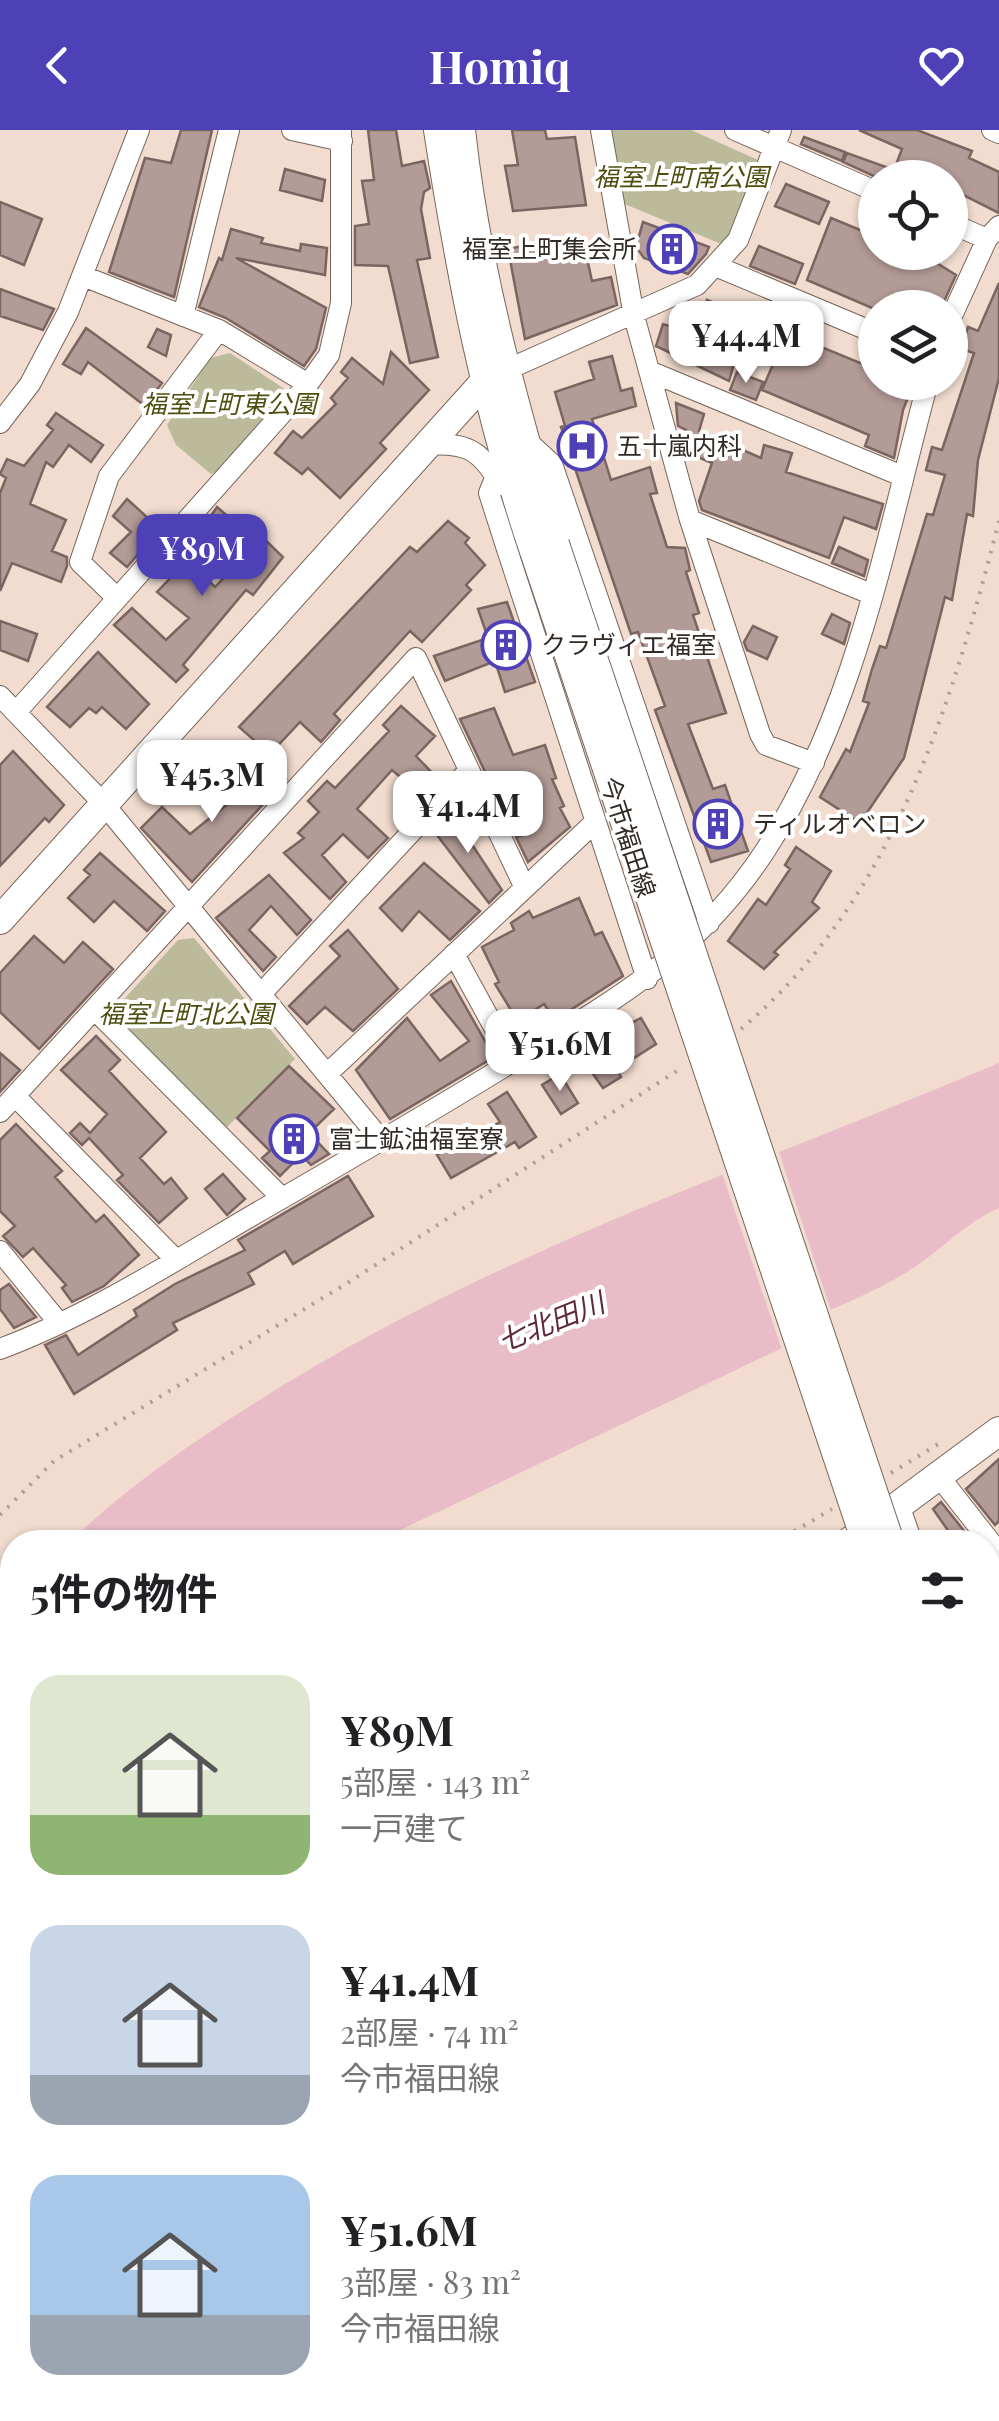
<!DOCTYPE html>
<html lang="ja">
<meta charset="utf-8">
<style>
:root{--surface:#fff;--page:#f2f2f2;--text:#202124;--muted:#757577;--accent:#4e41b8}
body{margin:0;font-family:"Playfair Display","Noto Sans JP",serif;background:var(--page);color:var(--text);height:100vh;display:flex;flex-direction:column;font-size:38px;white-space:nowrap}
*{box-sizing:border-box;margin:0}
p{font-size:32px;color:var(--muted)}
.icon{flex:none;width:55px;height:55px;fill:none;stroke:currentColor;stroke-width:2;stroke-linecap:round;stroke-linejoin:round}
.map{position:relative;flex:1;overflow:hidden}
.details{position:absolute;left:0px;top:1400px;width:1000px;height:892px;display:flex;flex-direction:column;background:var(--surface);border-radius:40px 40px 0 0;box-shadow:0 2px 8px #0004}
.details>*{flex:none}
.tools{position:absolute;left:858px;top:30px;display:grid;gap:20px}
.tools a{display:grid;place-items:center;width:110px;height:110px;border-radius:50%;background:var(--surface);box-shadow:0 2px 8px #0004;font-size:50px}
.price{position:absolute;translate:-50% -85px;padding:0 22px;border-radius:20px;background:#fff;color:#222;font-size:32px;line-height:65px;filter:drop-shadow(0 2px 5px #0008)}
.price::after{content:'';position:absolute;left:50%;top:60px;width:30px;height:22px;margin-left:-15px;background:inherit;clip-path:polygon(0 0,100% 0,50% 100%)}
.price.active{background:var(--accent);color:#fff}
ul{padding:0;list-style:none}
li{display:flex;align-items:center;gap:30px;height:250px;padding:0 30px}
li span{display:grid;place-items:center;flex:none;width:280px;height:200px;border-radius:30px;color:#555}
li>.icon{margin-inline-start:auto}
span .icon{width:120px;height:120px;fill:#fffc;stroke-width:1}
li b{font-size:42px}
h2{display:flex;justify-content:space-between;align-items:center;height:120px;padding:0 30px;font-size:42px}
header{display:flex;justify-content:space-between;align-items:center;height:130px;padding:0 30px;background:var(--accent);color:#fff;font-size:45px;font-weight:700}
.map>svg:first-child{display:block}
.green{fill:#bbbb9b}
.water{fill:#e8bdc8}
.pier{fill:#f1dccf}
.building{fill:#b39b97;stroke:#7b6561;stroke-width:2.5}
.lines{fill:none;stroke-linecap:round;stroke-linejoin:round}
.street-casing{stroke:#776559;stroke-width:22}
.secondary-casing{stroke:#776559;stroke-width:30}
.path{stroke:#b09f95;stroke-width:4;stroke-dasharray:2.5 8;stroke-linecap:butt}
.street{stroke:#fff;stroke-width:20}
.secondary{stroke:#fff;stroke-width:28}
.secondary-bridge-casing{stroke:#776559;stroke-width:30;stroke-linecap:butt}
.secondary-bridge{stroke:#fff;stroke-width:28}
.labels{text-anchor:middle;stroke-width:8;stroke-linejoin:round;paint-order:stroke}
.park-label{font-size:25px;font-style:italic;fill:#4f4e0f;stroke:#fff}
.poi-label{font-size:25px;fill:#322a25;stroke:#fff;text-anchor:start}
.street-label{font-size:25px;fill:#322a25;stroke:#fff}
.water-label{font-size:28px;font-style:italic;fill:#5e293a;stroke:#fff}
</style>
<header><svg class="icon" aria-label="back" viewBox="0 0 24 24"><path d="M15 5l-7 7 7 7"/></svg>Homiq<svg class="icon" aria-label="heart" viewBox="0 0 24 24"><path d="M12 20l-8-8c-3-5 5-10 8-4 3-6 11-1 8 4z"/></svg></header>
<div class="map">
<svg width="999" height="2291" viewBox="0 0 999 2291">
<rect width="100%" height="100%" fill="#f1dccf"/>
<path class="green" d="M610 0H691L758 30 726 116 622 73Z
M230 223 283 258 287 270 225 339 211 344 176 315 167 295 210 228Z
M194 808 295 929 225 999 120 896 116 878 178 810Z"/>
<path class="water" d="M999 933V1078C968 1092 949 1112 922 1132 882 1161 832 1178 787 1199L782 1218 375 1412H70C123 1360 187 1316 250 1276 483 1126 745 1040 999 933Z
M12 1486V2176L0 2148V1511Z
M68 2280H302L310 2291H75Z"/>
<path class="pier" d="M778 1019 832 1184 791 1202 783 1223 721 1040Z"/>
<path class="building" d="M181 0H212L174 167 109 142 145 28 171 33Z
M368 0H396L402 36 424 31 430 58 424 62 421 79 430 128 417 130 438 227 410 233 388 136 355 135V96L369 94 362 51 374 50Z
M512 0H545L547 9 575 7 586 75 513 81 505 36 518 35Z
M859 0H917L972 21 969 28 999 42V83L963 65 956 81 950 79V48H878L843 32 847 23 894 40 902 19Z
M804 7 845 22 842 31 801 14Z
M285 39 325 50 322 71 280 60Z
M786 54 829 72 819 94 775 76Z
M0 72 42 89 24 135 0 125Z
M831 88 875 106V122H919L956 145 941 178H872L807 150Z
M643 92 709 117 706 124 688 144 644 128 636 117Z
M231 99 263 108 261 113 300 121 301 114 327 118 325 145 236 128 326 178 316 219 304 236 226 188 199 177 219 128 222 130Z
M552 110 554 117 583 110 592 151 611 147 617 175 525 209 508 119Z
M759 116 803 134 795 154 750 136Z
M999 153V248L978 330 973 386 967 384 952 470 945 467 904 628 860 693 820 667 846 619 850 622 869 573 863 571 872 539 880 516 886 518 927 384 933 385 945 345 926 340 932 317 942 320 974 223 961 219 968 197 978 201Z
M0 159 54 179 43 200 0 186Z
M707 170 875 239V252H914L903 280 894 328 865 316 869 305 762 260 777 225 740 213 729 251 656 216 663 194 693 204Z
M86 198 162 253 145 276 88 232 81 244 63 234Z
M157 199 171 205 166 226 148 217Z
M391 222 429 260 380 313 386 319 340 368 308 338 302 344 275 323 293 301 302 308 336 274 331 268 348 248 341 242 352 228 383 254Z
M612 226 621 261 632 258 636 276 592 289 611 350 650 337 657 363 650 364 667 417 685 418 690 440 686 442 699 483 693 485 726 583 688 594 713 659 725 655 748 721 711 732 655 580 665 576 638 502 631 504 561 297 565 296 555 262 594 249 589 232Z
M737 242 763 252 756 270 730 260Z
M676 273 704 284 699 301 761 328 764 315 792 323 786 342 883 374 876 399 844 387 829 428 702 380 699 371 712 333 686 322 683 314 690 302 678 296Z
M56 283 103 315 91 332 69 315 53 337 46 332 30 374 66 390 52 421 67 427V436L61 452 12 433 0 461V363L6 348 0 344 7 329 24 336 53 300 47 295Z
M127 369 160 399 127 437 110 423 131 402 113 386Z
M217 377 246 402 251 396 283 427 253 465 246 460 183 535 188 540 176 552 114 495 132 478 166 510 189 488 157 462 188 430 215 457 247 423 208 390Z
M448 391 469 408 465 413 485 435 466 455 471 460 422 512 410 501 334 584 340 590 321 612 300 592 270 624 239 597 410 417 417 422Z
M839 417 868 430 864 446 832 433Z
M507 472 535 552 505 562 495 531 445 551 434 526 488 508 478 479Z
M832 484 850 493 844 514 822 504Z
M0 491 37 504 28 531 0 520Z
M753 496 777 507 767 529 747 520 744 512Z
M98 522 149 574 126 599 102 577 96 583 89 578 70 597 47 577Z
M401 576 435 606 416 626 440 651 425 668 392 640 357 679 388 708 368 728 343 704 322 725 346 752 330 769 284 723 304 708 298 703 319 682 308 671 327 651 335 658 389 601 383 595Z
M494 578 513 625 545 615 556 648 552 649 564 676 560 678 570 697 528 732 516 707 523 705 496 665 460 589Z
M13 621 64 675 49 692 45 688 0 736V635Z
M267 629 286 649 192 752 141 698 162 677 190 704 255 652 249 646Z
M461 684 474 703 467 707 502 760 489 773 433 700Z
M796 717 831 741 812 772 819 778 774 822 778 825 764 839 728 811 758 769 766 775 790 739 785 735Z
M100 723 165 781 147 801 114 771 94 792 68 768 90 745 84 740Z
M424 733 480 781 450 810 419 781 402 801 380 778Z
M269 745 311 790 297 805 271 776 249 800 276 827 263 841 216 788Z
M579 768 595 805 602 802 623 846 555 890 544 874 524 887 534 903 518 912 504 883 511 880 495 854 499 852 482 817 514 800 511 793 529 781 533 788Z
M348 800 398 859 353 901 325 877 307 894 289 876 340 826 330 816Z
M34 806 64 833 83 812 113 839 39 919 0 882V843Z
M451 851 494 927 390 989 356 940 407 888 440 931 469 911 431 865Z
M641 888 656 914 617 939 621 947 603 958 581 927 620 907 616 901Z
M96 906 120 930 109 941 166 1002 140 1028 164 1054 171 1048 187 1068 159 1093 117 1050 123 1045 89 1008 82 1015 70 1003 80 993 90 1003 107 984 61 940Z
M0 923 20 940 0 962Z
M289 936 334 979 309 1003 329 1024 311 1035 301 1025 280 1046 262 1028 270 1021 237 988Z
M560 944 578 973 561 984 542 955Z
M507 962 536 1007 519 1018 515 1012 451 1048 437 1025 500 992 488 974Z
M16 994 62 1041 55 1047 96 1092 104 1085 139 1125 104 1156 72 1172 62 1158 66 1155 33 1118 23 1127 3 1106 15 1096 0 1081V1010Z
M223 1044 245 1069 227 1085 205 1059Z
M348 1046 373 1086 293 1134 285 1121 248 1143 254 1154 173 1193 177 1200 74 1264 45 1215 66 1205 78 1225 137 1186 134 1180 175 1154 245 1120 238 1110Z
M9 1154 36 1187 14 1198 0 1179V1160Z
M999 1329V1391L995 1395 966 1359Z
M941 1372 973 1412H956L933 1379Z"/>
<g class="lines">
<g class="street-casing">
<path id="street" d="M292 0 342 11
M601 0 634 186 690 390 760 604 766 615 814 633
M735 0 875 61
M992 0 999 3
M950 93 987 109
M718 137 875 203
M83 146 219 200 308 254
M183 186 229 0
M950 190 987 109 999 96
M649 241 902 346
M495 245 697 155 738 110 781 0
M0 293 30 254 68 182 139 0
M525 309 552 334 709 793
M426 315C466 312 480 319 501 355
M496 346 489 363 505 413 647 849
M690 390 871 464
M115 466 80 432 109 346 219 200
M0 566 103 673 382 1011
M18 580 308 254 329 225 341 173V0
M454 824 513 932
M261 864 469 640
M95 880 282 1068
M327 944 594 693
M15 966 176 1130
M0 982 416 528 525 758
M0 1121 59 1193
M0 1219C101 1181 192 1119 286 1066 360 1023 434 980 507 935 612 872 695 827 765 721 856 581 885 411 928 252
M938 1345 999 1423
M899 1375 912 1412
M988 1461 999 1453
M988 1582 999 1622
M988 1624 999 1656
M988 1846 999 1880
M988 2208 999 2235"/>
</g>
<g class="secondary-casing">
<path id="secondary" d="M438 0C460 142 487 284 534 421
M461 0C476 140 515 279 555 414
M0 790 485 251
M849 1412 999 1301
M988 1698 999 1732
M988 1768 999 1803
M727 2280 735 2291"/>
</g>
<path class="path" d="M741 899C893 771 951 577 999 391
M891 1343 943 1311
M0 1385 54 1331 349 1152 683 937
M776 1412 832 1379
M383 2280 391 2291"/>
<use href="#street" class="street"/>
<use href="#secondary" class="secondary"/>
<g class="secondary-bridge-casing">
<path id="secondary-bridge" d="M555 414 890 1412
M534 421 866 1412"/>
</g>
<use href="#secondary-bridge" class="secondary-bridge"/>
</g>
<defs>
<g id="building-ring" transform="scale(2.5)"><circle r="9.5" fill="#fff" stroke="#4e41b8" stroke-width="1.5"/><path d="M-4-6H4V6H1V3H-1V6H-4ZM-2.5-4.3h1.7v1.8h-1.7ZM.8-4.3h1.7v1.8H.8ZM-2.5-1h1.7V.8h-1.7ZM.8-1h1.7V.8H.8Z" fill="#4e41b8"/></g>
<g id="hospital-ring" transform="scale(2.5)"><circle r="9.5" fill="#fff" stroke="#4e41b8" stroke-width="1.5"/><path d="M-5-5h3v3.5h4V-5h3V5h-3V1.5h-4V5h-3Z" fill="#4e41b8"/></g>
</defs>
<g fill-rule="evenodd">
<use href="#building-ring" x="672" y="119"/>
<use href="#hospital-ring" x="582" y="316"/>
<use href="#building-ring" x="506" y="515"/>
<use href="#building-ring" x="718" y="694"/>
<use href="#building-ring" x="294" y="1009"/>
</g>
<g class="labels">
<g class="park-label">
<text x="681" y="56">福室上町南公園</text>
<text x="229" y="283">福室上町東公園</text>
<text x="186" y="893">福室上町北公園</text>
</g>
<g class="poi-label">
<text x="637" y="128" text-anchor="end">福室上町集会所</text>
<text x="617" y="325">五十嵐内科</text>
<text x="541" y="524">クラヴィエ福室</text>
<text x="753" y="703">ティルオベロン</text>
<text x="329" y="1018">富士鉱油福室寮</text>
</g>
<g class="street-label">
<text transform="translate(628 707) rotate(72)" y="9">今市福田線</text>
</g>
<g class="water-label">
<text transform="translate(551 1192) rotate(-22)" y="10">七北田川</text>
</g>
</g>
</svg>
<div class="tools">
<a><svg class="icon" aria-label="locate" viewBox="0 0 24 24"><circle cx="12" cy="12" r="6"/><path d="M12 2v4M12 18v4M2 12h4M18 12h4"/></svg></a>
<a><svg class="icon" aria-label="layers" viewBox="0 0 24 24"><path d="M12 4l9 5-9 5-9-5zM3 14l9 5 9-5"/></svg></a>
</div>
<b class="price" style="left:746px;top:256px">¥44.4M</b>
<b class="price active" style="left:202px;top:469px">¥89M</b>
<b class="price" style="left:212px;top:695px">¥45.3M</b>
<b class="price" style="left:468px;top:726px">¥41.4M</b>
<b class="price" style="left:560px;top:964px">¥51.6M</b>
<section class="details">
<h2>5件の物件<svg class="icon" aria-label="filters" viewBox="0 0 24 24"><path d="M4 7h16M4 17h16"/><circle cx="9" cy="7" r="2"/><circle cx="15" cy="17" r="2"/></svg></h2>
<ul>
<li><span style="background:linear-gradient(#dfe7d0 70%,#8fb573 0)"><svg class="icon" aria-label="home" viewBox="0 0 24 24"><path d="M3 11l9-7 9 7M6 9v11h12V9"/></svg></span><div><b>¥89M</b><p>5部屋 · 143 m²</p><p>一戸建て</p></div></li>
<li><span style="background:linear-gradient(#c9d6e8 75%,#9aa5b1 0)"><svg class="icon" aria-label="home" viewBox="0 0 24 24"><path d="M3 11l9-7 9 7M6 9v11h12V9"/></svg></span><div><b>¥41.4M</b><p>2部屋 · 74 m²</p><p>今市福田線</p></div></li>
<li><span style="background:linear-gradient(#a9c7e8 70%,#9aa5b1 0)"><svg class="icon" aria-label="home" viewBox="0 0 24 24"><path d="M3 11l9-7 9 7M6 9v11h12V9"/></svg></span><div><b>¥51.6M</b><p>3部屋 · 83 m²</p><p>今市福田線</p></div></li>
</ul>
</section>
</div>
